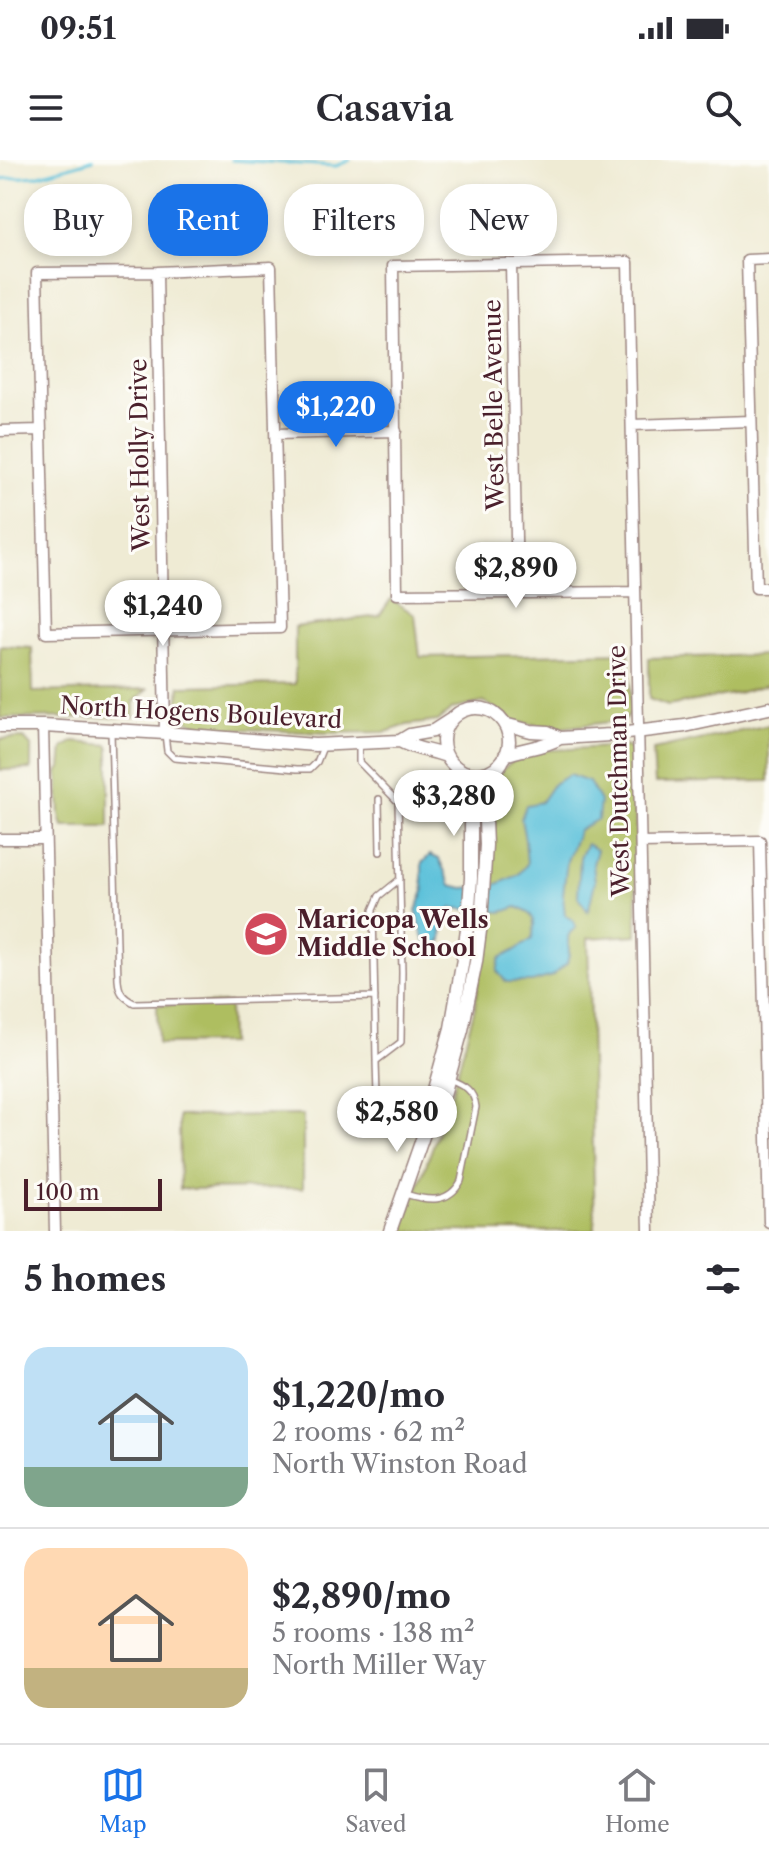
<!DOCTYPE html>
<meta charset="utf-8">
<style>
:root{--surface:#fff;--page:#f7f7f7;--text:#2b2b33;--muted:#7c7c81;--line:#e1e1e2;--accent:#1a73e8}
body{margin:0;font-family:"Libre Caslon Text",serif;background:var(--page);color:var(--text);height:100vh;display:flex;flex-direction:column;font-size:30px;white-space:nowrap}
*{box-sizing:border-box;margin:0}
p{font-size:26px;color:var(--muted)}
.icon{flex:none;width:44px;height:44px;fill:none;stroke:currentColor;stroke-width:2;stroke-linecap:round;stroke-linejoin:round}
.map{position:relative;height:1071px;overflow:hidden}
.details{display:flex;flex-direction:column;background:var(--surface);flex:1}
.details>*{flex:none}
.guide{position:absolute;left:24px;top:24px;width:722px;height:72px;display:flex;gap:16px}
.scale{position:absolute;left:24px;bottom:20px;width:138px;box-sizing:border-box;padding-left:8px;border:4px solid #4a1f2b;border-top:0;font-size:22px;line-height:28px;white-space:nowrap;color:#4a1f2b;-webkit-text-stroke:6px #fdfcf7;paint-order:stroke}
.price{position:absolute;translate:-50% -68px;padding:0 18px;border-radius:28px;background:#fff;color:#222;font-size:26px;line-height:52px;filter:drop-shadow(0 2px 4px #0008)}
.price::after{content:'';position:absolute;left:50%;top:48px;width:24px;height:18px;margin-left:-12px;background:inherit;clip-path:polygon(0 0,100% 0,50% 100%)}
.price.on{background:var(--accent);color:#fff}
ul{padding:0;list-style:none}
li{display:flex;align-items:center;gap:24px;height:200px;padding:0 24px}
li+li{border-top:2px solid var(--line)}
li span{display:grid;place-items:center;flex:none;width:224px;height:160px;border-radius:24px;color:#555}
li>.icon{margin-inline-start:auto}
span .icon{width:96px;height:96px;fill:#fffc;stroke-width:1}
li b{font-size:34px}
h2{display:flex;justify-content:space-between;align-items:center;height:96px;padding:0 24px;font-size:34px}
.pill{padding:0 28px;border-radius:32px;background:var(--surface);box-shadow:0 4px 12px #0003;font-size:28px;line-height:72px}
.pill.on{background:var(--accent);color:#fff}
.status{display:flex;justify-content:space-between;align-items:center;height:56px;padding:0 40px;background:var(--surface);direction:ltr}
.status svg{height:22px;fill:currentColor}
header{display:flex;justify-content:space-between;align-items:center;height:104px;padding:0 24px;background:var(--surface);font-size:36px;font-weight:600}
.tabs{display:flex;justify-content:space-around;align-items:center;height:112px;border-top:2px solid var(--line);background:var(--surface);font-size:22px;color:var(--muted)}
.tabs a{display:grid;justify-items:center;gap:4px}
.tabs .on{color:var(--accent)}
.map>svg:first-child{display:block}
.green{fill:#aebe61;stroke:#7c6e46;stroke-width:2}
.water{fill:#5cc1da;stroke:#537082;stroke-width:2}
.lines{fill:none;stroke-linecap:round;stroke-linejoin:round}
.stream{stroke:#5cc1da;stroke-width:3}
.service-casing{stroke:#9c8580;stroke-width:8}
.minor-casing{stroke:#9c8580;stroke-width:13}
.tertiary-casing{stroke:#9c8580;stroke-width:15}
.service{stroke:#fff;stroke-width:5}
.minor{stroke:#fff;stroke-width:10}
.tertiary{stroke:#fff;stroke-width:12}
.labels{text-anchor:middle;stroke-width:6;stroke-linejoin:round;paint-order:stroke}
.street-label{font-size:24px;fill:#4a1f2b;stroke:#fdfcf7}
.poi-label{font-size:24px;font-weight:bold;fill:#4a1f2b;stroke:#fdfcf7;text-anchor:start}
</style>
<div class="status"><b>09:51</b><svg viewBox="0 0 49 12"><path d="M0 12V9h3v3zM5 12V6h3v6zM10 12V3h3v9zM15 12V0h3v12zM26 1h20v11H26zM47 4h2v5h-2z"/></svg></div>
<header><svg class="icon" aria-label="menu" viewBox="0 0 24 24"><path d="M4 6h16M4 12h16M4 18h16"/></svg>Casavia<svg class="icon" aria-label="search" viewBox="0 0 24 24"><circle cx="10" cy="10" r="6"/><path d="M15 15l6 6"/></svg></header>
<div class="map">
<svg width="769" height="1071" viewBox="0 0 769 1071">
<rect width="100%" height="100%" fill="#fdfcf7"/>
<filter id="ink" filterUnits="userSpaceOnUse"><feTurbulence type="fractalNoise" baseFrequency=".0125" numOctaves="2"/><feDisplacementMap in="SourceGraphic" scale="16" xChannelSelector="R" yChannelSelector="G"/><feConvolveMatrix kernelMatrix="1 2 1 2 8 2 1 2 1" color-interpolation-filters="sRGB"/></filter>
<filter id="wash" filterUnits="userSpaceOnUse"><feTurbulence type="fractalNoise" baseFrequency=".006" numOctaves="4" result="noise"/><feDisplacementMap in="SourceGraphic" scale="32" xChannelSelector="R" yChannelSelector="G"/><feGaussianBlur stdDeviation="1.8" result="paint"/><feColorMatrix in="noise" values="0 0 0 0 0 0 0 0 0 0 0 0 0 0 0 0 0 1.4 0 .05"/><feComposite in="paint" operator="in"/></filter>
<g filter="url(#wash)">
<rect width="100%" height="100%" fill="#efebd4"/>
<path class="green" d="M391 439 415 455 420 497 629 493 631 553 625 560 560 568 515 562 485 542 452 549 438 561 407 565 386 572 326 573 201 567 177 555 180 526 295 524V467L379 456Z
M0 486 32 488 33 532 148 529 134 542V557L0 558Z
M769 495V524L738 533 668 546 649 539V498Z
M769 565V621L655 623 653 590Z
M24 578 31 586V609L0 610V579Z
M73 582 109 585V667H63L60 656 58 612 61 608 63 588Z
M625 586 631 589 635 597 637 775 588 778 595 1071H402L450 939 475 847 491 714 490 644 497 619 503 609 515 599 534 591Z
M229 843 230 883 158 884 157 845Z
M303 955V1028L180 1029 179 956Z"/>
<path class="water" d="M569 615 589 622 600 641 598 659 579 670 567 701 563 735 565 755 573 760 576 768C564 775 569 780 569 792 569 796 568 799 567 803L552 816 532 822H506L497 811 500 798 514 791 532 779C536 760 536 755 517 747L502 752 452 748 443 756 442 780 435 787 427 784 423 776 416 751 424 731 422 718V703L430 695 439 699 451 725 463 728 493 726 518 715 527 704 525 680 521 659 526 645 541 642 554 623Z
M587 684 597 690 593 704 595 722 588 752 578 736 580 697Z"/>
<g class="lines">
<path class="stream" d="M231 0 336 6 350 0
M0 19 36 16 93 0"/>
</g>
</g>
<g filter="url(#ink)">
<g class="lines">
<g class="service-casing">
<path id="service" d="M111 572 118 820C119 833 123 837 134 843L375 837
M165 574 167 591 174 598 297 609H310L317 602 323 587
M359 584V602L398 642 402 812 401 882 376 901 377 936 389 950 426 964
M379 639 380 692
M376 900 373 750 379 736 400 719
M405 1034C428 1041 449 1044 461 1021L476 947C474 930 464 925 449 919"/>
</g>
<g class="minor-casing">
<path id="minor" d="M769 99 747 100 756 428H769
M511 104 517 433
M271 107 280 468 46 473 37 113 157 112Z
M157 112 165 573
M632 265 751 261
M0 271 41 270
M276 274 396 271
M635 432 397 434 393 106 628 102 649 1071
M43 566 55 1071
M0 679H45
M641 683 760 681 769 1062"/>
</g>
<g class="tertiary-casing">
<path id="tertiary" d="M443 581a33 33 0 1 1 66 0a33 33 0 1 1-66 0Z
M504 564 531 571 548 572 560 578 610 575 685 566 769 548
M0 566H43L165 573 315 585 400 581 410 575 433 571 450 560
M400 581C415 590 431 590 446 596
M505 595C524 588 543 588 560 578
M432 955 444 935 462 870 476 802 481 763 486 685 484 636 490 619 502 602
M390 1071 427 965 433 933 451 868 463 799 468 761 471 718V638L465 621 455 607"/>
</g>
<use href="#service" class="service"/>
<use href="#minor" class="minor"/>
<use href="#tertiary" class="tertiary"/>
</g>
</g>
<defs>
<g id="school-disc" transform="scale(2.3)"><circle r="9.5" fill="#d1495b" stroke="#fdfcf7"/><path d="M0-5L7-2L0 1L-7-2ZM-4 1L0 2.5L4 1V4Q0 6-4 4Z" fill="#fff"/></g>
</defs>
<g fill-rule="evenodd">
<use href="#school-disc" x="266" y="774"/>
</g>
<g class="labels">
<g class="street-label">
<text transform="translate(494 245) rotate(-91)" y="8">West Belle Avenue</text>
<text transform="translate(140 295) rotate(-91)" y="8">West Holly Drive</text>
<text transform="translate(201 553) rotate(3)" y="8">North Hogens Boulevard</text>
<text transform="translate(619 611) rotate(-91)" y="8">West Dutchman Drive</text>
</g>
<g class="poi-label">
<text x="297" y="768">Maricopa Wells<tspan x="297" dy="28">Middle School</tspan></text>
</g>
</g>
</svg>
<div class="scale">100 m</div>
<b class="price on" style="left:336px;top:289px">$1,220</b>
<b class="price" style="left:516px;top:450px">$2,890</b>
<b class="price" style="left:163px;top:488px">$1,240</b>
<b class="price" style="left:454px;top:678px">$3,280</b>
<b class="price" style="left:397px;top:994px">$2,580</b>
<div class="guide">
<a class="pill">Buy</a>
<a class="pill on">Rent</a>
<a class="pill">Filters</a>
<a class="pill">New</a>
</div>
</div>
<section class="details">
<h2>5 homes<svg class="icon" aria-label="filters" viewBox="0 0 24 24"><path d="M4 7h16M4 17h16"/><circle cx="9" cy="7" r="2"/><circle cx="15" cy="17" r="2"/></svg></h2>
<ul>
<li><span style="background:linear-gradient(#bfe0f5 75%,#7fa58c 0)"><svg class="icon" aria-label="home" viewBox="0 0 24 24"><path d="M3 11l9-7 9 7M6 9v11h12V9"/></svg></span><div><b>$1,220/mo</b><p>2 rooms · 62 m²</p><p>North Winston Road</p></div></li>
<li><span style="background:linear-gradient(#ffd9b3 75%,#c2b280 0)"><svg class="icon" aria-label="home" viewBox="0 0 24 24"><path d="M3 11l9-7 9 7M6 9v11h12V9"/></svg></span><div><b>$2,890/mo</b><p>5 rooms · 138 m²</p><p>North Miller Way</p></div></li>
</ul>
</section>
<nav class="tabs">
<a class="on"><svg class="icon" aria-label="map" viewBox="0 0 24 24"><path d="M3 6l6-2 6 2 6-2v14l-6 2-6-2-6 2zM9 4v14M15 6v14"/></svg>Map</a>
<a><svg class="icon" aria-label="saved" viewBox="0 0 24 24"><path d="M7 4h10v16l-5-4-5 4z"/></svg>Saved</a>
<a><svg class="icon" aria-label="home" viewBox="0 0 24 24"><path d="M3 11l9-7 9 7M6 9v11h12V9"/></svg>Home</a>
</nav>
